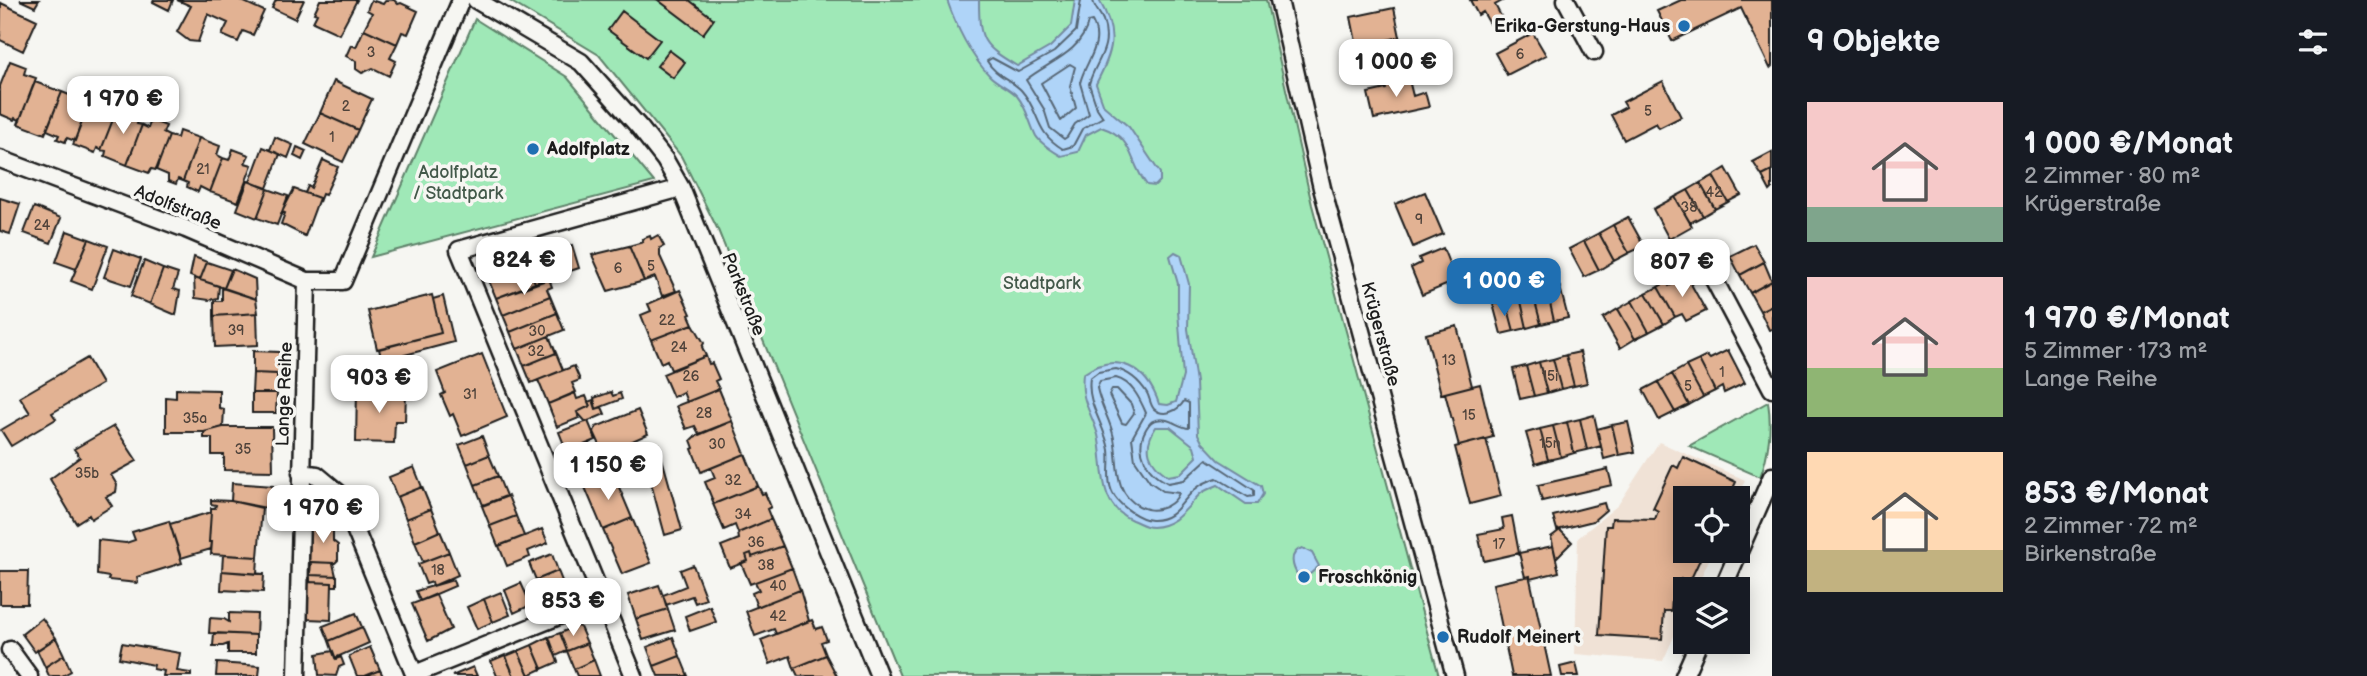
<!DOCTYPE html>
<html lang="de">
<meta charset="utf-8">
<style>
:root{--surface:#171b24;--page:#242831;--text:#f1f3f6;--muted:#9ea1a6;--accent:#1f6fb2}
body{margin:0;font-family:"Balsamiq Sans",sans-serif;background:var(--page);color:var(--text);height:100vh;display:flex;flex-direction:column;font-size:26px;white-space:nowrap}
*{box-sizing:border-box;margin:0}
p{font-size:23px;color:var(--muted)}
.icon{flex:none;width:38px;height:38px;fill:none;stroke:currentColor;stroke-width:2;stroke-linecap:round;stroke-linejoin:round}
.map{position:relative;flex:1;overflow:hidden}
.panel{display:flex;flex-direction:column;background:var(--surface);width:595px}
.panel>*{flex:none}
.fabs{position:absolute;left:1673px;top:486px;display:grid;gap:14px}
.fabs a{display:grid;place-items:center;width:77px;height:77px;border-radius:0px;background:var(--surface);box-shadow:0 4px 18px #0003;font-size:35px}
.price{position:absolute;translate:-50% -60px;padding:0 16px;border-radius:14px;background:#fff;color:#222;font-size:23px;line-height:46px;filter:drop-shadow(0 2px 4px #0008)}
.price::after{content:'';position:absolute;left:50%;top:42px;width:21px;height:16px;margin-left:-10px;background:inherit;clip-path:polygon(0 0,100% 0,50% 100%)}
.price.selected{background:var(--accent);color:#fff}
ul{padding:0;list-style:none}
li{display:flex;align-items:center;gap:21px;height:175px;padding:0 35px}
li span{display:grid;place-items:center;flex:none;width:196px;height:140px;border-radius:0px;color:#555}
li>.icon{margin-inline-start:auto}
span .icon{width:84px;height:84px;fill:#fffc;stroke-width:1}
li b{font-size:30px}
h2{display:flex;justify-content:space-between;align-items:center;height:84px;padding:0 35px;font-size:30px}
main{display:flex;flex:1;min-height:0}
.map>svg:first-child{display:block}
.built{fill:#f0e2d6}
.green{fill:#9fe8b7;stroke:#5e826a;stroke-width:2}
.water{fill:#afd4f8;stroke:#748aa0;stroke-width:2;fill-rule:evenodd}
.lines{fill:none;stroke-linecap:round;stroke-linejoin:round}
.shore{stroke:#576674;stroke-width:2}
.building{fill:#e2b293;stroke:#1c1c1c;stroke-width:2}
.minor-casing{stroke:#1c1c1c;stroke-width:21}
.minor{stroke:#f6f6f2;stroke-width:16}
.poi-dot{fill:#1f6fb2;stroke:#f6f6f2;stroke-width:2.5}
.labels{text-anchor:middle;stroke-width:7;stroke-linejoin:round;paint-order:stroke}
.number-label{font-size:14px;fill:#4e423a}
.poi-label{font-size:18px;font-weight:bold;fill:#1c1c1c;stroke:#f6f6f2;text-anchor:start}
.park-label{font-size:18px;fill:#43594a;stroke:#f6f6f2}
.street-label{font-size:18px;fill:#1c1c1c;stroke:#f6f6f2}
</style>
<main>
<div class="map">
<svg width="1772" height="676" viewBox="0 0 1772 676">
<rect width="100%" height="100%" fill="#f6f6f2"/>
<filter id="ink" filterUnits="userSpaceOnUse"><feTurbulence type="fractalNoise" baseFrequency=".0143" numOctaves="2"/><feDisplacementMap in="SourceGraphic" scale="14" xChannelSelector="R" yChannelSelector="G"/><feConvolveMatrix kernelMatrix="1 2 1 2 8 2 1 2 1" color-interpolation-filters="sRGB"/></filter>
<g filter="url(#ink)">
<path class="built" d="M1659 442 1745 480 1736 499H1685V551H1713L1695 590H1685V612L1663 661 1575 654 1578 538 1618 505Z"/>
<path class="green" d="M508 0H1266L1312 205 1439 676H900L718 230 681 156 599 55Z
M475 19 567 77 654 182 371 257Z
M1768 402C1772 426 1769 454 1760 477L1689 446Z"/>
<path class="water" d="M947 0H979C979 41 982 45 1017 66L1050 47 1071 26 1075 0H1099C1119 34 1113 51 1096 84L1104 106 1129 127 1160 173V181L1155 186 1147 185C1128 161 1135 138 1101 127L1086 135 1078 152 1061 156C1053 151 1041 144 1036 136 1029 122 1027 108 1017 96 1010 88 998 84 990 76 971 57 956 26 947 0Z
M1175 252 1181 255 1189 284 1188 329 1196 382 1198 434 1202 442 1219 460 1261 486 1263 494 1257 504H1246L1218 485C1212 488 1204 490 1199 495 1184 511 1175 526 1152 527 1145 527 1138 522 1132 520 1096 505 1105 465 1098 435 1091 411 1080 401 1083 374 1117 350 1147 368 1159 404L1168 405 1176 402 1183 376 1178 311V284L1170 256ZM1156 427H1170L1194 446 1197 457 1180 474 1168 476C1149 463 1142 448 1156 427Z
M1302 548 1312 553 1319 566 1310 574 1299 577C1292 567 1288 553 1302 548Z"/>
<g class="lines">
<path class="shore" d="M1081 0 1076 31 1054 52 1018 72 992 58 987 61C995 75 1010 79 1021 90 1041 112 1033 131 1063 149L1073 146 1082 129 1103 117 1097 108 1089 84C1095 61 1113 49 1103 20 1100 13 1094 8 1093 0
M1092 21C1105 45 1085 61 1080 83L1089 114 1075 124 1067 137 1064 139 1050 128 1044 109 1026 80C1046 63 1082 53 1088 22Z
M1070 64 1075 67 1070 86 1076 108 1061 121 1041 83Z
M1116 369C1129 372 1140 382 1147 393 1150 398 1150 405 1154 409 1164 418 1179 410 1184 401L1189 403V428C1177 427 1168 415 1153 421 1150 422 1148 426 1146 429 1134 450 1147 473 1168 483L1184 480 1207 459 1254 490V496L1248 497 1217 478C1211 480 1203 483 1198 487 1181 499 1177 521 1151 520 1139 519 1122 507 1115 497 1105 483 1111 465 1109 450 1105 425 1086 404 1090 378L1098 372Z
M1116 378C1132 382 1140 399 1146 413L1132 438 1135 460 1150 482 1163 491 1179 493C1176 501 1168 507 1159 509 1151 511 1146 509 1139 506 1111 492 1120 459 1113 434 1109 418 1100 404 1097 388L1100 381Z
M1112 389H1117L1131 404 1134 413 1126 424 1122 423 1109 395Z"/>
</g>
<path class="building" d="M20 0H39L35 7Z
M154 0H173L169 10 153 2Z
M177 0H240L264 11 253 35 243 31 238 42 222 35 228 23 208 14 198 42 189 41 177 32 191 6Z
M276 0H304L295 19 272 8Z
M320 0H357L339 34 313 22 317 14 314 13Z
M371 0 383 4 386 0H394L398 4 401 3 418 11 408 34 402 32 397 44 364 29 372 13 367 10Z
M658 0H689L714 19 703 34Z
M1470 0H1504L1495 5 1502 18 1490 24 1483 12 1478 15Z
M1681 0H1772V66L1770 68 1741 8 1672 41 1657 11Z
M1 3 37 20 23 51 0 40Z
M1394 8 1400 37 1357 47 1351 17Z
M622 11 660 40 646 58 608 30Z
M364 29 397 44 390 58 396 61 389 76 373 68 362 73 356 69V61L346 56 351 45 356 47Z
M1533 33 1546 55 1507 75 1495 53Z
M669 50 685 62 673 78 657 66Z
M10 61 26 67 24 74 36 78 20 120 15 118 14 120 0 114V86Z
M1408 76 1413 96 1425 92 1429 107 1374 119 1368 93 1386 89 1384 81Z
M334 81 372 99 358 130 320 113Z
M1663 81 1681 117 1659 128 1656 123 1624 140 1611 115 1626 107 1623 102Z
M35 82 62 92 45 134 18 124Z
M62 92 89 103 75 141 67 138 65 142 57 139 59 135 47 130Z
M98 96 113 102 108 114 114 117 101 150 97 148 95 153 73 145 89 103 95 105Z
M125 107 141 113 137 124 142 125 127 165 105 156 106 151 101 150 114 117 121 119Z
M320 113 358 130 343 162 305 144Z
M151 120 166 126 163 133 169 136 156 170 151 169 149 173 127 165 142 125 148 128Z
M179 131 199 138 183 181 178 179 176 184 168 181V175L156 170 169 136 177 138Z
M275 137 293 145 288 158 270 150Z
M199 138 220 146 217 155 223 158 210 192 200 187 198 192 187 187 188 183 183 181Z
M263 147 280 154 267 188 250 182Z
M297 147 306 151 302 160 294 156Z
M233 149 249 155 245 163 252 165 238 202 210 192 223 158 229 160Z
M1772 152V171L1762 176 1753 162Z
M323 160 338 167 325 195 322 194 319 202V198L305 193 308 186 311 188Z
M1726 168 1741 195 1728 202 1713 176Z
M1772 171V189L1770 191 1762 176Z
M1713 176 1728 202 1715 209 1700 183Z
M248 181 268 189 257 218 237 210Z
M1700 183 1715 209 1703 216 1688 190Z
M268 189 288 196 277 225 257 218Z
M294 189 319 198 305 236 281 224 285 213 282 212Z
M1688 190 1703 216 1690 223 1675 197Z
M1425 192 1443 234 1413 247 1395 204Z
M1675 197 1692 226 1669 239 1653 209Z
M0 198 20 204 10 234 0 231Z
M34 207 61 218 51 243 24 233Z
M1628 217 1644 246 1629 253 1613 225Z
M1613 225 1629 253 1614 261 1599 233Z
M67 231 89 239 76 269 56 262Z
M1599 233 1614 261 1599 270 1584 241Z
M658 235 664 246 660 248V256L676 291 662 296 655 277 644 281 629 246 643 242 642 239 650 236 651 239Z
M89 239 108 246 92 289 71 281Z
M1584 241 1599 270 1584 277 1569 249Z
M1754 244 1764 262 1740 275 1730 256Z
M572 245 579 268 535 283 528 265 553 257 552 251Z
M629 246 644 281 608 291 592 255Z
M1443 248 1456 281 1422 295 1411 268 1421 263 1419 258Z
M114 249 141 259 131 286 104 277Z
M194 257 207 262 200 280 190 276Z
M144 261 163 269 150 304 131 296Z
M207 262 231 270 224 288 200 280Z
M1764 262 1772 281 1750 293 1740 275Z
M528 265 535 283 496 298 489 281Z
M163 269 178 274 173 289 180 291 176 315 150 304Z
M232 269 255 279 256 299 224 288Z
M1494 274 1499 283 1465 302 1460 294Z
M1687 277 1706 311 1686 321 1682 314 1675 317 1658 287 1667 282 1669 286Z
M194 278 219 286 218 298 209 300 195 298Z
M549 279 552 287 547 289 550 296 503 315 496 298Z
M1772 281V305L1760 311 1750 293Z
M1560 287 1568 318 1554 321 1547 290Z
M1658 287 1675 317 1664 324 1646 293Z
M222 288 256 299 258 313 214 316V301H222Z
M680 290 691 314 689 315 693 324 651 340 641 315 651 311 648 304Z
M1547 290 1554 321 1541 324 1533 294Z
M1646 293 1664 324 1649 332 1632 301Z
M1533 294 1541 324 1527 328 1520 297Z
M432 295 441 333 377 349 368 311Z
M443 296 454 342 382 361 379 349 441 333 433 299Z
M550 296 557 313 510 332 503 315Z
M1520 297 1527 328 1514 331 1506 301Z
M1506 301 1514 331 1501 334 1493 304Z
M1632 301 1649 332 1635 339 1618 309Z
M1772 305V329L1769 330 1760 311Z
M1618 309 1635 339 1620 348 1603 318Z
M257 313 258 345 215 347 214 316Z
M557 313 564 330 517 349 510 332Z
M693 324 704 343 702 347 706 356 671 370 667 360 661 363 651 340Z
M1457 326 1472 386 1441 394 1426 334Z
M549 336 556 353 524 366 517 349Z
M1728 350 1745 383 1724 393 1722 387 1715 391 1699 360 1707 356 1710 359Z
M253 351 279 352V374L253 373Z
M1580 352 1587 383 1574 386 1566 355Z
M556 353 563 370 531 383 524 366Z
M482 354 507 417 462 436 453 414 450 416 441 395 445 393 437 372Z
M1566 355 1574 386 1561 389 1553 359Z
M706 356 709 364 712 363 719 379 715 381 719 389 687 402 683 392 673 397 663 374Z
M87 358 102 384 52 413 56 419 11 446 1 430 30 413 20 397Z
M1553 359 1561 389 1547 393 1539 362Z
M1699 360 1715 391 1703 397 1686 366Z
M1539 362 1547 393 1534 396 1526 366Z
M574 366 580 380 572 383 576 392 548 404 538 380Z
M1526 366 1534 396 1520 399 1513 369Z
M1686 366 1703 397 1689 405 1672 374Z
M253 373 277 374V393H252Z
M1672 374 1689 405 1675 412 1658 382Z
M1658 382 1675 412 1659 420 1643 390Z
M1480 384 1493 437 1459 446 1445 393Z
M357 388 396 390V393H406L405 421H395L394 443 356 442Z
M176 389 219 390V408L224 409 223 427 204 432H166V397L176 398Z
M719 389 732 421 699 434 695 426 686 429 676 406Z
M611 392 613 396 620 393 622 399 596 409 594 398Z
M252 393H277L276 413H252Z
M575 393 577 399 586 396 590 406 577 412 579 418 557 427 548 404Z
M593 400 596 409 602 407 605 414 586 422 577 412 590 406 588 402Z
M638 410 648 434 604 454 594 432 596 427Z
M1594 415 1601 446 1587 450 1580 419Z
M1580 419 1587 450 1574 453 1567 422Z
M588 421 596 440 567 452 559 432Z
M732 421 745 454 701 472 692 449 694 448 691 440 694 437Z
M1567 422 1574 453 1561 457 1553 426Z
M1628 422 1635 452 1619 455 1612 425Z
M1612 425 1619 455 1604 459 1597 429Z
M114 426 137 461 111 475 117 485 116 492 106 497 112 506 91 519 89 515 76 523 50 479 80 457 74 449Z
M1553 426 1561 457 1548 460 1540 429Z
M223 427H272L273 471 224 470V455H212V438H204V432Z
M1540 429 1548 460 1535 464 1526 433Z
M482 436 489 455 467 464 459 445Z
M1486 439 1501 496 1470 504 1455 447Z
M589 443 592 452 598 449 602 460 574 471 567 452Z
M658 444 682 530 665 535 642 450Z
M745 454 758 486 714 504 705 482 715 478 711 468Z
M489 455 498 476 475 485 467 464Z
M1683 457 1736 482 1728 499H1685V551H1704L1689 583 1681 579 1672 599 1671 611H1664L1662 639 1599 635 1606 526H1611L1612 518 1655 519 1658 511 1653 508 1673 465 1678 468Z
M414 467 422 487 397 497 389 477Z
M1608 469 1612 485 1542 501 1538 485Z
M613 473 632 518 603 530 584 485Z
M498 476 506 496 483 505 475 485Z
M232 483 273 486 271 509 231 501Z
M758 486 762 494 765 493 771 507 767 509 771 519 738 533 735 525 724 530 713 504Z
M422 487 431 509 406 519 397 497Z
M508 496 516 516 490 526 482 506Z
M211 500 231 501 262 508 258 557 211 554 212 542H209L211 512V508H215L216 505 211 504Z
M1604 503 1606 510 1593 521 1557 530 1553 516Z
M431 509 440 531 415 542 406 519Z
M211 512 209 542H212L211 549 181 558 170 524Z
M516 516 524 536 498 546 490 526Z
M1512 516 1519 553 1484 561 1478 534 1504 529 1502 518Z
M632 518 651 563 622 574 603 530Z
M771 519 783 546 752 557 751 553 746 555 748 561 730 568 721 546 739 539 738 533Z
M169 521 182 563 137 577 138 583 108 580 109 577 97 575 98 540 126 543 135 540 132 532Z
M310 526 333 527V541L338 545V560L335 563 309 562Z
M542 529 548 543 528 551 530 557 507 566 499 546Z
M1560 530 1572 542 1556 558 1551 537Z
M440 531 449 552 423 562 415 542Z
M783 546 792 568 750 584 741 563 748 561 746 555 751 553 752 557Z
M1553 546 1559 572 1530 579V576L1525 577 1519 553Z
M449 552 458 575 433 586 432 582 426 584 418 564Z
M552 554 558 571 536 580 529 563Z
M223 555 258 557 257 574 222 571Z
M311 562 333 563 336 576 310 575Z
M693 565 706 599 695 603 692 596 666 605 663 595 686 586 680 570Z
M792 568 800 590 757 607 752 593 759 590 755 582Z
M0 571H28L27 604H0Z
M222 571 264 574 263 592 221 590Z
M558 571 564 586 562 591 543 599 536 580Z
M310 575 337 576V586H332V583L310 582Z
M1530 576V579L1551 676H1512L1493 584Z
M453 580 455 586 420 601 416 591Z
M308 582 332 583 331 620 307 619Z
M521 583 531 605 514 613 505 590Z
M659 585 668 609 636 619 628 595Z
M800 590 809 621 776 634 774 629 755 636 746 611Z
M501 592 510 615 493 622 484 599Z
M436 595 451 629 428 641 412 604Z
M484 599 493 622 477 629 467 607Z
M710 606 716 622 690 631 685 616Z
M668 609 675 630 643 640 636 619Z
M229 613 257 614 256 635 209 633 210 618 224 619 229 622Z
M356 613 362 627 329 641 323 626Z
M42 618 56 638 35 652 22 634Z
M812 620 816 629 822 627 827 640 821 642 826 655 794 668 790 656 770 664 761 640Z
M576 626 580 627 587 643 567 651 560 633Z
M362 627 369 643 335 658 329 641Z
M214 633 256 635V653H228V644L223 646H213Z
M560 633 567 651 556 656 549 637Z
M548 637 558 662 542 669 532 645Z
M673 637 680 656 654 666 647 647Z
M56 638 64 655 45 667 37 650Z
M122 643 180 653 177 671 191 673V676H163L164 671 153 669 154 665 119 658Z
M587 643 594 660 574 669 567 651Z
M532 645 542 669 529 675 518 651Z
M370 647 380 670 365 676H357L349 656Z
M333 651 336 659 341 657 344 665 339 667 336 676 319 675 317 654Z
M518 651 529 675 527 676H514L506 656Z
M64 655 71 671 62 676H49L45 667Z
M505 655 514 676H497L491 661Z
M826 655 837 676H798L794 668Z
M680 656 688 676H658L654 666Z
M594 660 600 676H577L574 669Z
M217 663 260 666 259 676H216Z
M1576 663 1579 676H1562L1560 667Z
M473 667 477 676H452Z
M380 670 383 676H365Z"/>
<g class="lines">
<g class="minor-casing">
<path id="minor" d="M476 0 581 62 640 128 665 160 681 188 879 676
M1279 0 1322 188 1455 676
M1566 0 1594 52
M0 159 186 229 307 281H343L461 0
M1703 259 1772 389
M301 473 317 475 341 495 415 676
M1722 590 1772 476
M10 650 29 676
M415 674 601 599
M297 676 307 281
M634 676 459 250 681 188
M1684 676 1699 642"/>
</g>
<use href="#minor" class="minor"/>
</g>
</g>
<g class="poi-dot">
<circle cx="1684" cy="26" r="7"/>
<circle cx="533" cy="149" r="7"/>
<circle cx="1304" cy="577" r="7"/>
<circle cx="1443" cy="637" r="7"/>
</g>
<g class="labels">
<g class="number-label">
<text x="371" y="57">3</text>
<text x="1520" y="59">6</text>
<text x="346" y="111">2</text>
<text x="1648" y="116">5</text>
<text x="332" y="142">1</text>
<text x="203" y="174">21</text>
<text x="1714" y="197">42</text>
<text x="1689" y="212">38</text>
<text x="1419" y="224">9</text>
<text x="42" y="230">24</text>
<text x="651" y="271">5</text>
<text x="618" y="273">6</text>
<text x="667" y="325">22</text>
<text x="236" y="335">39</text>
<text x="537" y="336">30</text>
<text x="679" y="352">24</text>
<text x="536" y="356">32</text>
<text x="1449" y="365">13</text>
<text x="1722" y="377">1</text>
<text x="691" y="381">26</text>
<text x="1550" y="381">15i</text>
<text x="1688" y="391">5</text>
<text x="470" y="399">31</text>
<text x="704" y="418">28</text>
<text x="1469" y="420">15</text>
<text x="195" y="423">35a</text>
<text x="1550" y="448">15n</text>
<text x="717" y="449">30</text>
<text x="243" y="454">35</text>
<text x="87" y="478">35b</text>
<text x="733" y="485">32</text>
<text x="743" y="519">34</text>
<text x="756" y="547">36</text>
<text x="1499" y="549">17</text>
<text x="766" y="570">38</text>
<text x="438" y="575">18</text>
<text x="778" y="591">40</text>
<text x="778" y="621">42</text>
</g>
<g class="poi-label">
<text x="1670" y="32" text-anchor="end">Erika-Gerstung-Haus</text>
<text x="547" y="155">Adolfplatz</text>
<text x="1318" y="583">Froschkönig</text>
<text x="1457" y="643">Rudolf Meinert</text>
</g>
<g class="park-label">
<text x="458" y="178">Adolfplatz<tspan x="458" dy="21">/ Stadtpark</tspan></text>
<text x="1042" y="289">Stadtpark</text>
</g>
<g class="street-label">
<text transform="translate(178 207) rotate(22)" y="6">Adolfstraße</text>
<text transform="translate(744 294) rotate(68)" y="6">Parkstraße</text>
<text transform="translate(1381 334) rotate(75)" y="6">Krügerstraße</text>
<text transform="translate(284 394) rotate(-88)" y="6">Lange Reihe</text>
</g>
</g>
</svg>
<div class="fabs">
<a><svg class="icon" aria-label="locate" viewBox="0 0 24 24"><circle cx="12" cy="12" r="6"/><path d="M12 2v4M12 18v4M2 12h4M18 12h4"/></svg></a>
<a><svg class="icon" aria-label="layers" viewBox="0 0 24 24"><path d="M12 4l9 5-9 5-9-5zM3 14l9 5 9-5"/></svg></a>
</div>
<b class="price" style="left:1396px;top:99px">1 000 €</b>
<b class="price" style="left:123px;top:136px">1 970 €</b>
<b class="price" style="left:524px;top:297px">824 €</b>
<b class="price" style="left:1682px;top:299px">807 €</b>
<b class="price selected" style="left:1504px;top:318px">1 000 €</b>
<b class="price" style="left:379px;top:415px">903 €</b>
<b class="price" style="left:608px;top:502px">1 150 €</b>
<b class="price" style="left:323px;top:545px">1 970 €</b>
<b class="price" style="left:573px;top:638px">853 €</b>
</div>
<section class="panel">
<h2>9 Objekte<svg class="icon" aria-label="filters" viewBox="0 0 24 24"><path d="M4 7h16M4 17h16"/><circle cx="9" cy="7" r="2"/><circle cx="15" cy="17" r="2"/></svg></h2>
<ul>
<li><span style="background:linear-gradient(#f6c9c9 75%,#7fa58c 0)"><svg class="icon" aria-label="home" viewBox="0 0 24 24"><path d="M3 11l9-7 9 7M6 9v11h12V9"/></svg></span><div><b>1 000 €/Monat</b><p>2 Zimmer · 80 m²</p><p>Krügerstraße</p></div></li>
<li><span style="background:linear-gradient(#f6c9c9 65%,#8fb573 0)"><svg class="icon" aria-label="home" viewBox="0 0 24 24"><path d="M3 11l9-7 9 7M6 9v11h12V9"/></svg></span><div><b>1 970 €/Monat</b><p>5 Zimmer · 173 m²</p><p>Lange Reihe</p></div></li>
<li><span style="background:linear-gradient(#ffd9b3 70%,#c2b280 0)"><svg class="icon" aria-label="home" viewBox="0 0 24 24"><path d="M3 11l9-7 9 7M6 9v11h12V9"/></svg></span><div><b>853 €/Monat</b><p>2 Zimmer · 72 m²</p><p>Birkenstraße</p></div></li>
</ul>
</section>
</main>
